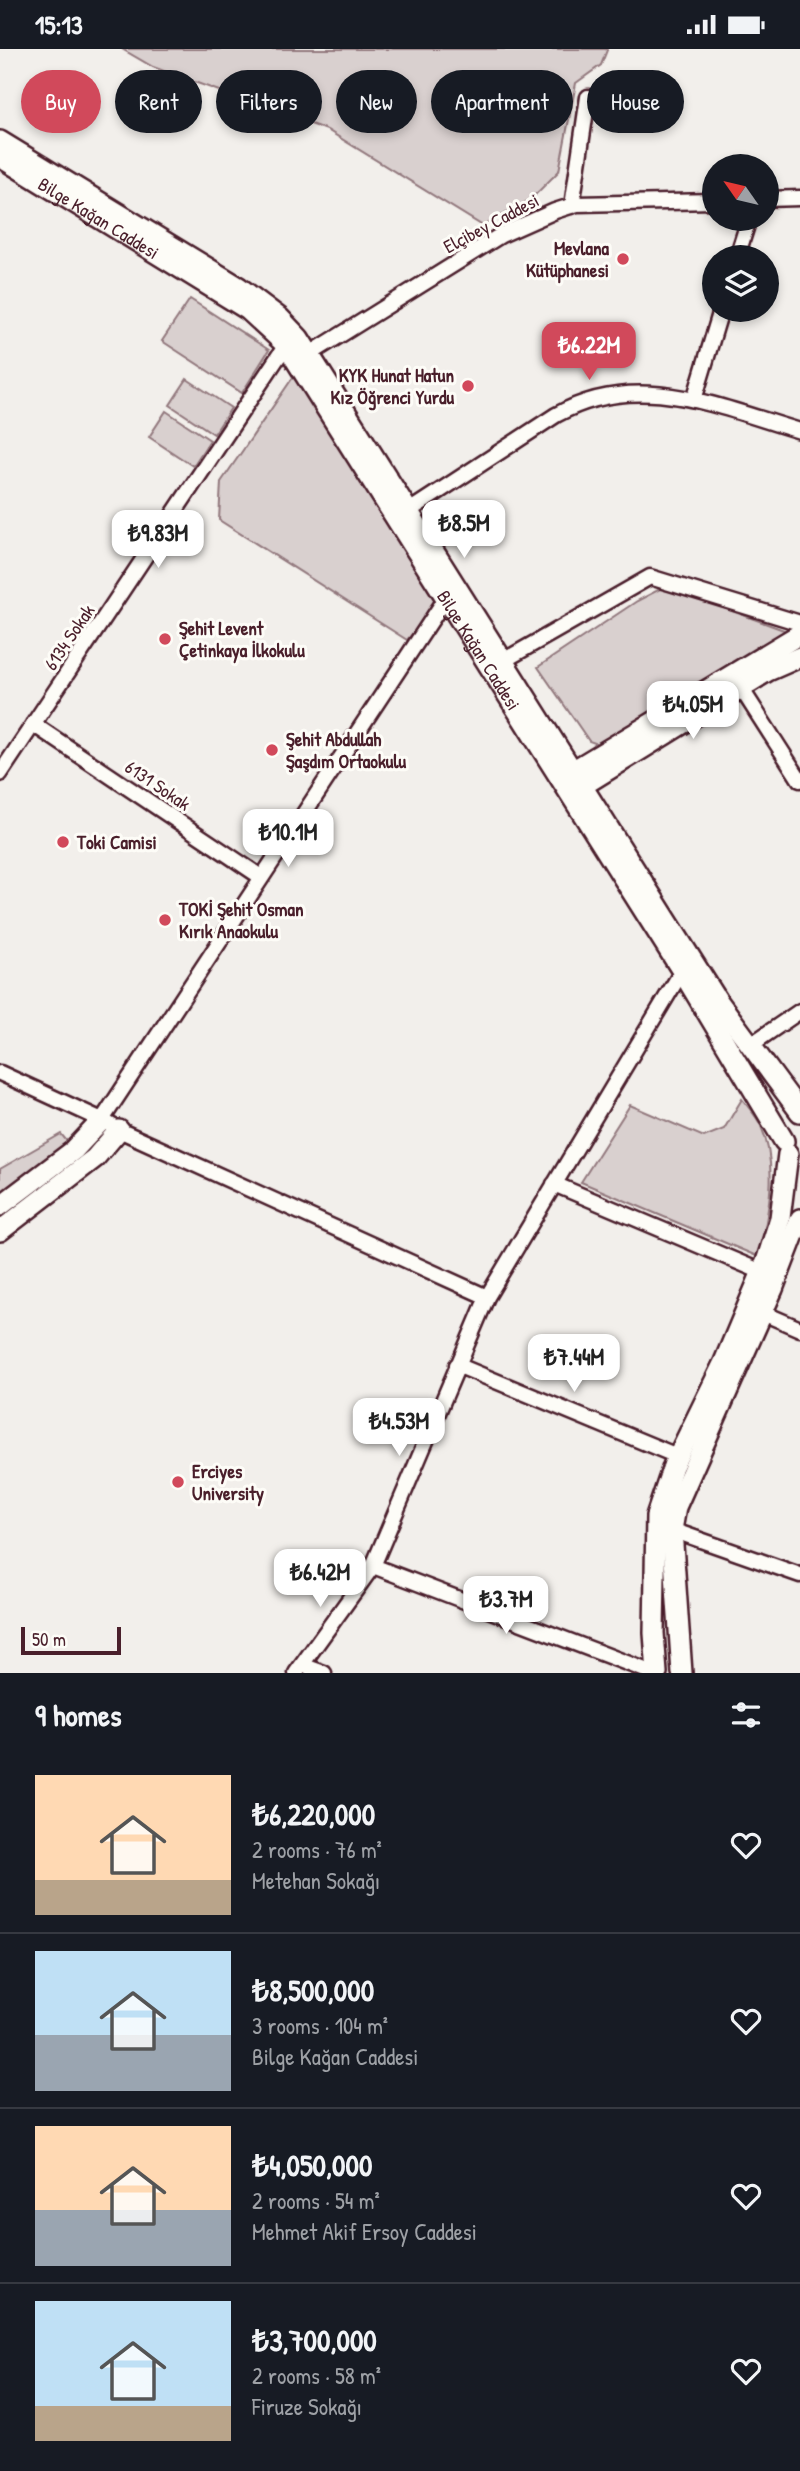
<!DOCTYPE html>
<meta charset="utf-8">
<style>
:root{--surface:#171b24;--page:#20242c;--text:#f1f3f6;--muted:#9ea1a6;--line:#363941;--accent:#d1495b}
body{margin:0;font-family:"Patrick Hand",sans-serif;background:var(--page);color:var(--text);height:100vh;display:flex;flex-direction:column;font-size:26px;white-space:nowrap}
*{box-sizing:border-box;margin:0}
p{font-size:23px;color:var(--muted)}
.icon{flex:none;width:38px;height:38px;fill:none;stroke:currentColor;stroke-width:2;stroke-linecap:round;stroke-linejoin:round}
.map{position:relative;height:1624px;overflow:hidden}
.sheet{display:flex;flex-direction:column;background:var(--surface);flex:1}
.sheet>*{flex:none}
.guide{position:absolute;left:21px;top:21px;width:760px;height:63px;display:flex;gap:14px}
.needle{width:46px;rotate:304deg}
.controls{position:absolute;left:702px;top:105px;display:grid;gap:14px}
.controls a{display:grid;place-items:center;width:77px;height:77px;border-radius:50%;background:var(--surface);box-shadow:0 4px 10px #0003;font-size:35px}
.scale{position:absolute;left:21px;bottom:18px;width:100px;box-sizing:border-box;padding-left:7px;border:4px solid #4a1f2b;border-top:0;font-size:19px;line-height:24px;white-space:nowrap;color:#4a1f2b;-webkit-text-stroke:5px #fdfcf7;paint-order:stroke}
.price{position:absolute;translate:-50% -60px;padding:0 16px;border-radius:14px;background:#fff;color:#222;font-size:23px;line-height:46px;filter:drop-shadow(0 2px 4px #0008)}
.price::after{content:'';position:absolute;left:50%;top:42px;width:21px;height:16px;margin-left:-10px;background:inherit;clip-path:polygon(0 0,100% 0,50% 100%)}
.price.selected{background:var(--accent);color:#fff}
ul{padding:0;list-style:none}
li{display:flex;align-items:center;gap:21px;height:175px;padding:0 35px}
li+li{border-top:2px solid var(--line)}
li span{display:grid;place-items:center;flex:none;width:196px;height:140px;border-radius:0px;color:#555}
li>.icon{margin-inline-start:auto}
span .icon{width:84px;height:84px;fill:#fffc;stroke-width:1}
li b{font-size:30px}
h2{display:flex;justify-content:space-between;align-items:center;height:84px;padding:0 35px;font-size:30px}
.pill{padding:0 24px;border-radius:32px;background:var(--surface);box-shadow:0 4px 10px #0003;font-size:24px;line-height:63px}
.pill.selected{background:var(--accent);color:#fff}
.status{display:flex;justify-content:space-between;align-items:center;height:49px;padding:0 35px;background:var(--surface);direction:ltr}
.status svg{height:19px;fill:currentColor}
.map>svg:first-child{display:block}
.green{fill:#d9d0cf;stroke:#92787d;stroke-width:2}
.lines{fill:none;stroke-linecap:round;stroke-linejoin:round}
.street-casing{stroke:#4a1f2b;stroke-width:19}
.secondary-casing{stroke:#4a1f2b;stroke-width:24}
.street{stroke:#fdfcf7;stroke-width:14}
.secondary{stroke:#fdfcf7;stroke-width:19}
.poi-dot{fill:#d1495b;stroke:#fdfcf7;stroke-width:2.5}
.labels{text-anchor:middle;stroke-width:6;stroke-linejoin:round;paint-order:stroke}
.street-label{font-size:19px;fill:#4a1f2b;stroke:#fdfcf7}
.poi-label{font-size:19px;font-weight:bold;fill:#4a1f2b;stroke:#fdfcf7;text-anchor:start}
</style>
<div class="status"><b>15:13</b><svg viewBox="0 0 49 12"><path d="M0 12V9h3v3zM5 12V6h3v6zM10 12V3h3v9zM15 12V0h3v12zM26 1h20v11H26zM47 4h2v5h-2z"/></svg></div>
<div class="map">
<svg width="800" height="1624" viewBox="0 0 800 1624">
<rect width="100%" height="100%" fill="#f2efeb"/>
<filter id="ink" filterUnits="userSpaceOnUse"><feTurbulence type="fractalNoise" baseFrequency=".0143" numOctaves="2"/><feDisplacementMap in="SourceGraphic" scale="14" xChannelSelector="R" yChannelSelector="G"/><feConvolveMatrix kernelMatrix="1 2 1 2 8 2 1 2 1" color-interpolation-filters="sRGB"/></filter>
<g filter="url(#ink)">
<path class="green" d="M122 0H607V1L601 16 576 34 559 122 531 150 483 177 327 81 153 18Z
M190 250 269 301 242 344 162 292Z
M298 321 442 551 407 591 219 471 221 433Z
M187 330 231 359 214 385 170 356Z
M166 362 210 391 193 417 149 388Z
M660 540 691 547 792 584 606 698 589 692 538 618 637 552Z
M742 1050C748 1058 757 1067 761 1077 779 1118 768 1166 759 1208L581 1133 630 1056 704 1088 724 1080Z
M61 1085 72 1098 0 1152V1120Z"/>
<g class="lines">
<g class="street-casing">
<path id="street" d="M766 150 800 149
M572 157 588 48
M737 208 749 170
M310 305 501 186 555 162 577 155 714 152
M694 351 721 261
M409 462 556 366C638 320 718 358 800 382
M503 612 650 528 800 574
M741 639 800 731
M33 675 261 828
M0 725 286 296
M749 997 800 962
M0 1024 102 1071 119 1081 487 1248 682 922
M102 1071 446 549
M554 1135 762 1223
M763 1264 800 1280
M457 1316 677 1407
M672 1481 800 1526
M373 1517 653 1624
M302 1616 324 1624
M296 1624 373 1517 487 1248"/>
</g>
<g class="secondary-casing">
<g id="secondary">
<path d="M0 92 239 238 280 269 299 289 718 952 800 1063"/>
<path id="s1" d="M0 108 248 261 286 296 682 922 784 1092"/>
<path d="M564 727 800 585"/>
<path d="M574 742 768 622 800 608"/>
<path d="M0 1157 74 1101 102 1071"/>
<path d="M0 1182 95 1109 119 1081"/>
<path d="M657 1624 654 1584 656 1467 673 1417 724 1313 766 1213 780 1169 788 1105"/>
<path d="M682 1624 672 1481 676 1458 773 1240 800 1170"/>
</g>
</g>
<use href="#street" class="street"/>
<use href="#secondary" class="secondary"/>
</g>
</g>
<g class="poi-dot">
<circle cx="623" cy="210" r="7"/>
<circle cx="468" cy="337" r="7"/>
<circle cx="165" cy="590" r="7"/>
<circle cx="272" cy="701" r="7"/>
<circle cx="63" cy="793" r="7"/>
<circle cx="165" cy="871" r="7"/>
<circle cx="178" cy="1433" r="7"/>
</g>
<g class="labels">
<g class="street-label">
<text dy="7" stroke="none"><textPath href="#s1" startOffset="116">Bilge Kağan Caddesi</textPath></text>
<text transform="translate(491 174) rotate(-28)" y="7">Elçibey Caddesi</text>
<text transform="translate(69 588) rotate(-56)" y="7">6134 Sokak</text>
<text dy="7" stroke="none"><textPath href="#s1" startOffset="704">Bilge Kağan Caddesi</textPath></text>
<text transform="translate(158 736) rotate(34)" y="7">6131 Sokak</text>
</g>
<g class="poi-label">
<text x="609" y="206" text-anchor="end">Mevlana<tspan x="609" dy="22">Kütüphanesi</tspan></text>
<text x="454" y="333" text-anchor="end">KYK Hunat Hatun<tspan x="454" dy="22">Kız Öğrenci Yurdu</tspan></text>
<text x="179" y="586">Şehit Levent<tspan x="179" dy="22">Çetinkaya İlkokulu</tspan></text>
<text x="286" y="697">Şehit Abdullah<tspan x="286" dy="22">Şaşdım Ortaokulu</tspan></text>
<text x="77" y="800">Toki Camisi</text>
<text x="179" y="867">TOKİ Şehit Osman<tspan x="179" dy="22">Kırık Anaokulu</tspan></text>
<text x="192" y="1429">Erciyes<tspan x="192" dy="22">University</tspan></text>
</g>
</g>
</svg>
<div class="controls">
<a><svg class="needle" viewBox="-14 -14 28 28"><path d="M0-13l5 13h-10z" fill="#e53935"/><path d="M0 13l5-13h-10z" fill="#9ea1a6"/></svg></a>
<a><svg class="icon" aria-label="layers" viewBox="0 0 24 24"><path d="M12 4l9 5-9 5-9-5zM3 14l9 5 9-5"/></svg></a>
</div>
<div class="scale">50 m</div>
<b class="price selected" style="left:589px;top:333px">₺6.22M</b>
<b class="price" style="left:464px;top:511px">₺8.5M</b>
<b class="price" style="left:158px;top:521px">₺9.83M</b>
<b class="price" style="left:693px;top:692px">₺4.05M</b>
<b class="price" style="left:288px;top:820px">₺10.1M</b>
<b class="price" style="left:574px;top:1345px">₺7.44M</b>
<b class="price" style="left:399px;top:1409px">₺4.53M</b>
<b class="price" style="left:320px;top:1560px">₺6.42M</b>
<b class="price" style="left:506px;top:1587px">₺3.7M</b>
<div class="guide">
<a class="pill selected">Buy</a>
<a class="pill">Rent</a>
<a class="pill">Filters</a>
<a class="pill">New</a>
<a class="pill">Apartment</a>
<a class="pill">House</a>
</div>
</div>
<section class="sheet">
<h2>9 homes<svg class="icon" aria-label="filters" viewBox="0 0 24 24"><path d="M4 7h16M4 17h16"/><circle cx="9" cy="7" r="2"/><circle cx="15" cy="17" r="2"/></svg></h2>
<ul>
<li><span style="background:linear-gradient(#ffd9b3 75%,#b9a48a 0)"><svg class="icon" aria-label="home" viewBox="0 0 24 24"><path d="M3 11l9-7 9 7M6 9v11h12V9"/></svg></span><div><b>₺6,220,000</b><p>2 rooms · 76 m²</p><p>Metehan Sokağı</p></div><svg class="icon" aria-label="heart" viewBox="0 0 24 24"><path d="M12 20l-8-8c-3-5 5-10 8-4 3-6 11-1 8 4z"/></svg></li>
<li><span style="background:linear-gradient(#bfe0f5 60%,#9aa5b1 0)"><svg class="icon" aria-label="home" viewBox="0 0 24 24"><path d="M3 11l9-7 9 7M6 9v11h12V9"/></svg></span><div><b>₺8,500,000</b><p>3 rooms · 104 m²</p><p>Bilge Kağan Caddesi</p></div><svg class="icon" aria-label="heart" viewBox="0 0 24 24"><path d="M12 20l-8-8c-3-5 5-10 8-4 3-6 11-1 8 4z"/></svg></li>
<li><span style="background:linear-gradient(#ffd9b3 60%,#9aa5b1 0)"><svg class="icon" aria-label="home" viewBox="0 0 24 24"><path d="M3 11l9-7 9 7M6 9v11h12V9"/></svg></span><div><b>₺4,050,000</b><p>2 rooms · 54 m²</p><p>Mehmet Akif Ersoy Caddesi</p></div><svg class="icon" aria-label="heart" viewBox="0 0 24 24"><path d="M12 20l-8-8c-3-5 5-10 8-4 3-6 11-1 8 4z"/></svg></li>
<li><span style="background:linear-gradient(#bfe0f5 75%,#b9a48a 0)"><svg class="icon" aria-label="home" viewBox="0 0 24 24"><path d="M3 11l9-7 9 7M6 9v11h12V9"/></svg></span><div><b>₺3,700,000</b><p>2 rooms · 58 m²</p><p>Firuze Sokağı</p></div><svg class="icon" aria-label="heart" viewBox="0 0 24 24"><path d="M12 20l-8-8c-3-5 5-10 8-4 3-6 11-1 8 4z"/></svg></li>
</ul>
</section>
